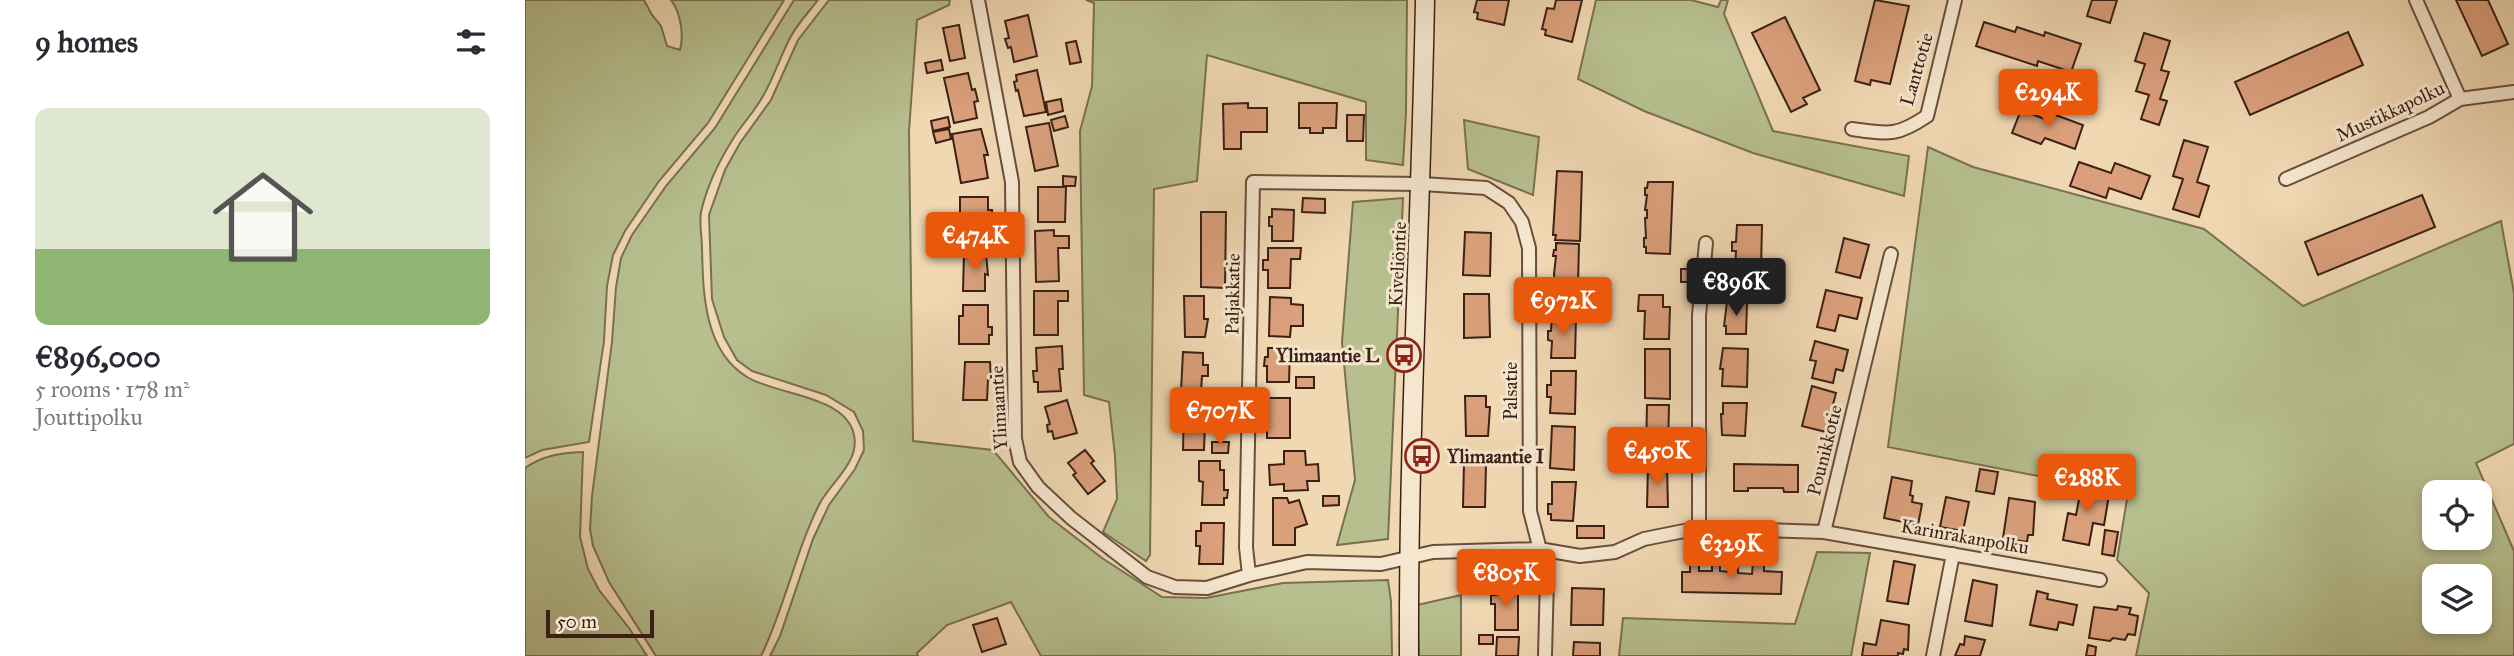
<!DOCTYPE html>
<meta charset="utf-8">
<style>
:root{--surface:#fff;--page:#f2f2f3;--text:#2b2b33;--muted:#7c7c81;--accent:#ea580c}
body{margin:0;font-family:"IM FELL Great Primer",serif;background:var(--page);color:var(--text);height:100vh;display:flex;flex-direction:column;font-size:26px;white-space:nowrap}
*{box-sizing:border-box;margin:0}
p{font-size:23px;color:var(--muted)}
.icon{flex:none;width:38px;height:38px;fill:none;stroke:currentColor;stroke-width:2;stroke-linecap:round;stroke-linejoin:round}
.map{position:relative;flex:1;overflow:hidden}
.panel{display:flex;flex-direction:column;background:var(--surface);width:525px}
.panel>*{flex:none}
.controls{position:absolute;left:1897px;top:480px;display:grid;gap:14px}
.controls a{display:grid;place-items:center;width:70px;height:70px;border-radius:14px;background:var(--surface);box-shadow:0 4px 10px #0003;font-size:35px}
.scale{position:absolute;left:21px;bottom:18px;width:108px;box-sizing:border-box;padding-left:7px;border:4px solid #3c2016;border-top:0;font-size:19px;line-height:24px;white-space:nowrap;color:#3c2016;-webkit-text-stroke:5px #f5e6ce;paint-order:stroke}
.price{position:absolute;translate:-50% -60px;padding:0 16px;border-radius:7px;background:var(--accent);color:#fff;font-size:23px;line-height:46px;filter:drop-shadow(0 2px 4px #0008)}
.price::after{content:'';position:absolute;left:50%;top:42px;width:21px;height:16px;margin-left:-10px;background:inherit;clip-path:polygon(0 0,100% 0,50% 100%)}
.price.on{background:#222;color:#fff}
ul{padding:0;list-style:none}
li{display:grid;align-content:center;gap:14px;height:371px;padding:0 35px}
li span{display:grid;place-items:center;height:217px;border-radius:14px;color:#555}
li>.icon{margin-inline-start:auto}
span .icon{width:126px;height:126px;fill:#fffc;stroke-width:1}
li b{font-size:30px}
h2{display:flex;justify-content:space-between;align-items:center;height:84px;padding:0 35px;font-size:30px}
main{display:flex;flex:1;min-height:0}
.map>svg:first-child{display:block}
.green{fill:#b7bf8f;stroke:#7a7052;stroke-width:2;fill-rule:evenodd}
.building{fill:#daa07c;stroke:#3c2016;stroke-width:2}
.lines{fill:none;stroke-linecap:round;stroke-linejoin:round}
.street-casing{stroke:#694e3d;stroke-width:16}
.secondary-casing{stroke:#3c2016;stroke-width:21}
.street{stroke:#f5e6ce;stroke-width:12}
.secondary{stroke:#f5e6ce;stroke-width:18}
.labels{text-anchor:middle;stroke-width:6;stroke-linejoin:round;paint-order:stroke}
.street-label{font-size:19px;fill:#3c2016;stroke:#f5e6ce}
.poi-label{font-size:19px;font-weight:bold;fill:#3c2016;stroke:#f5e6ce;text-anchor:end}
</style>
<main>
<section class="panel">
<h2>9 homes<svg class="icon" aria-label="filters" viewBox="0 0 24 24"><path d="M4 7h16M4 17h16"/><circle cx="9" cy="7" r="2"/><circle cx="15" cy="17" r="2"/></svg></h2>
<ul>
<li><span style="background:linear-gradient(#dfe7d0 65%,#8fb573 0)"><svg class="icon" aria-label="home" viewBox="0 0 24 24"><path d="M3 11l9-7 9 7M6 9v11h12V9"/></svg></span><div><b>€896,000</b><p>5 rooms · 178 m²</p><p>Jouttipolku</p></div></li>
</ul>
</section>
<div class="map">
<svg width="1989" height="656" viewBox="0 0 1989 656">
<rect width="100%" height="100%" fill="#f0d8b3"/>
<filter id="stains"><feTurbulence type="fractalNoise" baseFrequency=".00286" numOctaves="4"/><feColorMatrix values="0 0 0 0 .2 0 0 0 0 .09 0 0 0 0 .02 0 0 0 .5 -.17"/></filter>
<radialGradient id="worn" r=".72"><stop offset=".6" stop-color="#630" stop-opacity="0"/><stop offset="1" stop-color="#630" stop-opacity=".3"/></radialGradient>
<path class="green" d="M0 0H119L127 15 136 26 142 46 155 50C159 36 156 13 146 0H259L183 123 134 181 100 231 88 255 82 286 79 341 64 442 17 450 0 458Z
M269 0H293C284 12 272 24 265 38 255 57 249 77 238 96 230 111 217 124 208 139 194 161 182 186 176 212 174 223 177 237 177 248 178 293 179 351 222 377 250 395 321 395 329 435 335 462 306 482 295 503 270 552 260 607 236 656H131L84 582 68 546 65 529 67 496 87 342 91 287 96 258 107 235 141 186 190 128Z
M304 0H425L424 5 392 20 384 131 388 441 468 450 524 517 577 558 637 597 681 598 758 583 863 580 866 601 867 656H516L486 602 422 625 392 653 393 656H245L255 636 288 539 304 505 330 469 339 450 338 431 329 412 301 395 227 371 212 360 199 337 187 299 184 215 200 170 215 143 246 100 273 40Z
M561 0H882L881 113 878 165 841 160V102L682 55 672 181 629 189 625 555 621 561 578 532 592 499 590 456 584 402 559 395 555 131 567 86 569 3Z
M1071 0H1166L1193 7 1196 0H1203L1199 14 1248 131 1384 156 1379 196 1228 153 1119 111 1053 79Z
M939 120 1014 137 1008 195 943 169Z
M1403 147 1448 167 1679 229 1778 306 1976 221 1989 293V444L1951 463 1989 551V656H1611L1624 593 1592 560 1605 481 1547 470 1544 482 1363 447ZM1909 492H1955V537H1909ZM1909 576H1955V621H1909Z
M878 198 863 539 812 545 830 480 817 342 828 202Z
M58 452 55 537 63 569 74 590 104 628 122 656H0V468C19 455 36 453 58 452Z
M1292 552 1345 553 1326 656H1094L1098 618 1270 624Z
M936 595V656H894L892 605Z"/>
<path class="building" d="M952 0H984L979 25 952 19 953 13 949 12Z
M1031 0H1057L1047 42 1020 35 1021 30 1017 29 1022 8 1029 9Z
M1350 0 1384 6 1365 84 1346 80 1345 85 1330 81Z
M1567 0H1592L1585 23 1562 16Z
M1931 0H1963L1983 44 1957 56Z
M503 15 512 56 489 62 486 47 483 48 480 39 484 38 480 21Z
M1260 17 1295 90 1278 98 1282 104 1266 112 1227 33Z
M1459 22 1490 32 1492 27 1519 36 1520 32 1556 44 1546 72 1513 61 1512 66 1451 46Z
M434 25 440 58 425 61 418 28Z
M1823 32 1838 65 1725 115 1710 82Z
M1619 33 1645 41 1636 70 1644 72 1635 99 1642 101 1634 125 1616 119 1624 95 1611 91 1620 64 1610 61Z
M551 41 556 62 545 64 541 43Z
M416 60 418 70 402 73 400 63Z
M512 70 521 112 499 116 493 90 491 91 489 82 492 81 491 75Z
M443 73 447 90 450 89 453 101 449 102 452 118 429 123 419 78Z
M536 99 538 111 523 115 521 102Z
M723 103V108H742V132H716V149H699L698 104Z
M774 103H812L811 128H798V133H785V128H774Z
M1496 110 1525 121 1528 114 1558 125 1550 149 1520 138 1516 144 1487 133Z
M822 115H839L838 141H822Z
M540 116 543 127 529 131 526 120Z
M423 117 425 127 408 131 406 121Z
M524 123 533 166 510 171 501 127Z
M424 129 426 139 411 143 408 132Z
M456 129 463 155H459L463 178 436 183 427 134Z
M1659 140 1683 147 1672 182 1684 186 1674 217 1648 209 1658 179 1648 176Z
M1554 162 1586 173 1590 163 1625 176 1616 199 1584 188 1581 198 1545 186Z
M1032 171 1057 172 1055 241 1030 240 1031 235H1028Z
M538 176 551 177 550 186H538Z
M1123 182H1148L1145 254 1121 253V247H1119V238H1121L1120 218H1122V210H1120L1122 195H1120V188H1122Z
M513 187H541L540 222H513Z
M1897 195 1910 227 1793 275 1780 242Z
M435 197H463V210H467V219L464 218 463 238H443V215H435Z
M778 198 800 199V213L777 212Z
M747 209 769 210 768 241H747V226H744V217H747Z
M676 212H701L700 288 676 287Z
M1212 225H1237L1236 269 1210 268 1211 251H1207V242H1211Z
M529 230V236H544V248H533L534 281 511 282 510 231Z
M940 232 966 233 965 276 938 275Z
M1319 238 1344 245 1335 278 1311 272Z
M1031 243 1054 244 1053 286H1030L1029 274 1031 256H1028L1029 250H1031Z
M743 248H776L775 259H766L765 288H743V270H738V260H743Z
M439 252 461 253 463 275 460 274V291H438Z
M1156 269H1163V282H1156Z
M1209 289H1229V300H1209Z
M1301 290 1337 298 1332 319 1314 315 1310 331 1292 327Z
M509 291H543V301H533V335H509Z
M939 294H964L965 337 939 338Z
M1114 295H1138V307H1145L1144 339H1119L1120 311H1113Z
M659 296H679V319H683L680 337H660Z
M745 297 766 298V304L778 305V326H766L765 337 744 336Z
M1202 302 1222 303 1221 334H1201V326H1199Z
M438 305H463V327H467V335H464V344H434V316H438Z
M1027 315 1051 316 1050 358H1026L1027 341 1023 340V331H1026Z
M1290 341 1323 350 1318 371 1311 369 1308 383 1287 378 1291 361 1285 360Z
M537 346 538 369H534L536 391 513 392V382H509L508 371H512L511 348Z
M743 348H765L764 382H742V366H739L740 357H743Z
M1198 348 1223 349 1222 387 1197 386 1198 369H1195Z
M1120 349H1145V399L1120 398Z
M658 352 678 353V365H683V376H677L676 392 656 391Z
M440 362H465L466 380H463L462 400H438Z
M1026 371H1051L1050 414 1025 413 1026 397H1022V385H1026Z
M771 377H789V388H771Z
M1287 386 1311 393 1301 432 1277 426Z
M940 396H961V407H965L963 436H941Z
M742 398H765V438H742Z
M542 400 552 433 529 439 527 431 523 432 522 425 525 424 520 407Z
M659 403H679V407H694V423H680L679 450H658Z
M1198 403H1222L1220 436 1197 435 1196 414H1198Z
M1122 405H1144L1143 449H1121Z
M1027 426 1050 427 1049 470 1025 468Z
M687 442H704L703 453H687Z
M560 450 569 461 566 463 580 481 563 494 548 475 551 473 543 463Z
M759 451H780L781 465 793 464 794 481H782L783 490 759 491V484L745 485 744 465 759 464Z
M674 461H695V470H699V490H703L702 498H699V505H677L678 482 674 481Z
M939 463 961 464 960 507H938Z
M1209 464 1273 465V492H1259L1258 488H1223V491H1209Z
M1123 465 1142 466 1143 507H1122Z
M1455 469 1473 472 1469 494 1451 491Z
M1367 477 1387 481 1385 495 1388 496 1387 502 1397 504 1393 525 1359 518Z
M1027 482H1051L1048 521 1026 520V514H1023V504H1027Z
M1557 484 1585 489 1579 525 1568 523 1564 545 1538 540 1543 513 1551 515Z
M798 496H814V505L798 506Z
M1421 497 1444 502 1438 531 1415 527Z
M748 498H762L764 503 774 500 782 524 770 528V545H748Z
M1484 498 1510 502 1508 535H1503L1502 542 1478 538Z
M676 523H699L698 564H674L675 546H671V531H676Z
M1052 526H1079V538H1052Z
M1580 530 1593 532 1589 556 1577 554Z
M1165 559H1174V571H1187V559H1195V571L1207 572V561H1213V573L1227 574 1228 561H1239V571L1257 572 1256 594 1157 592V572H1165Z
M1369 561 1390 565 1383 604 1362 601Z
M1448 580 1472 585 1467 626 1440 621Z
M971 588 993 589V630H970V604H966V595H971Z
M1047 588 1079 589 1078 625H1046Z
M1512 591 1523 594 1522 599 1552 605 1548 625 1534 622 1532 630 1505 625Z
M1593 606 1606 608 1604 614 1613 616 1610 635 1603 634 1600 640 1588 638 1585 641 1564 638 1569 607 1592 610Z
M472 618 481 644 457 652 448 625Z
M1356 620 1384 625 1383 650 1379 649 1378 654 1373 653V656H1337L1339 643 1351 645Z
M954 635H968V644H954Z
M1440 636 1460 640 1455 656H1430L1435 644 1439 645Z
M972 637H994L993 656H971Z
M1049 642 1075 643V656H1048Z
M1563 645 1571 647 1570 656H1561Z"/>
<g class="lines">
<g class="street-casing">
<path id="street" d="M453 0 487 182 490 439 495 462 513 487 546 518 622 577 650 587 682 588 724 575 782 562 856 564 908 552 1014 549 1055 556 1090 552 1119 539 1174 528 1299 532 1366 254
M1891 0 1935 99
M1327 129C1363 134 1371 137 1402 116L1430 0
M1761 179 1904 117 1935 99 1989 92
M1174 528V315L1181 243
M1299 532 1575 580
M724 575 721 547 728 182 897 184 961 188 984 203 997 222 1004 248 1005 511 1022 577 1020 656
M1408 656 1428 554"/>
</g>
<g class="secondary-casing">
<path id="secondary" d="M884 656C883 437 896 219 900 0"/>
</g>
<use href="#street" class="street"/>
<use href="#secondary" class="secondary"/>
</g>
<defs>
<g id="bus-ring" transform="scale(1.75)"><circle r="9.5" fill="#f5e6ce" stroke="#8f2418" stroke-width="1.5"/><path d="M-5-6H5V4H4V6H2V4H-2V6H-4V4H-5ZM-3.5-4V0h7V-4ZM-3.5 1.2v1.5H-2V1.2ZM2 1.2v1.5H3.5V1.2Z" fill="#8f2418"/></g>
</defs>
<g fill-rule="evenodd">
<use href="#bus-ring" x="879" y="355"/>
<use href="#bus-ring" x="897" y="456"/>
</g>
<g class="labels">
<g class="street-label">
<text transform="translate(1391 69) rotate(-74)" y="7">Lanttotie</text>
<text transform="translate(1865 111) rotate(-25)" y="7">Mustikkapolku</text>
<text transform="translate(872 264) rotate(-87)" y="7">Kiveliöntie</text>
<text transform="translate(707 294) rotate(-89)" y="7">Paljakkatie</text>
<text transform="translate(985 391) rotate(-90)" y="7">Palsatie</text>
<text transform="translate(473 408) rotate(-93)" y="7">Ylimaantie</text>
<text transform="translate(1299 450) rotate(-76)" y="7">Pounikkotie</text>
<text transform="translate(1440 536) rotate(10)" y="7">Karinrakanpolku</text>
</g>
<g class="poi-label">
<text x="854" y="362">Ylimaantie L</text>
<text x="922" y="463" text-anchor="start">Ylimaantie I</text>
</g>
</g>
<rect width="100%" height="100%" filter="url(#stains)"/>
<rect width="100%" height="100%" fill="url(#worn)"/>
</svg>
<div class="controls">
<a><svg class="icon" aria-label="locate" viewBox="0 0 24 24"><circle cx="12" cy="12" r="6"/><path d="M12 2v4M12 18v4M2 12h4M18 12h4"/></svg></a>
<a><svg class="icon" aria-label="layers" viewBox="0 0 24 24"><path d="M12 4l9 5-9 5-9-5zM3 14l9 5 9-5"/></svg></a>
</div>
<div class="scale">50 m</div>
<b class="price" style="left:1523px;top:129px">€294K</b>
<b class="price" style="left:450px;top:272px">€474K</b>
<b class="price on" style="left:1211px;top:318px">€896K</b>
<b class="price" style="left:1038px;top:337px">€972K</b>
<b class="price" style="left:695px;top:447px">€707K</b>
<b class="price" style="left:1132px;top:487px">€450K</b>
<b class="price" style="left:1562px;top:514px">€288K</b>
<b class="price" style="left:1206px;top:580px">€329K</b>
<b class="price" style="left:981px;top:609px">€805K</b>
</div>
</main>
